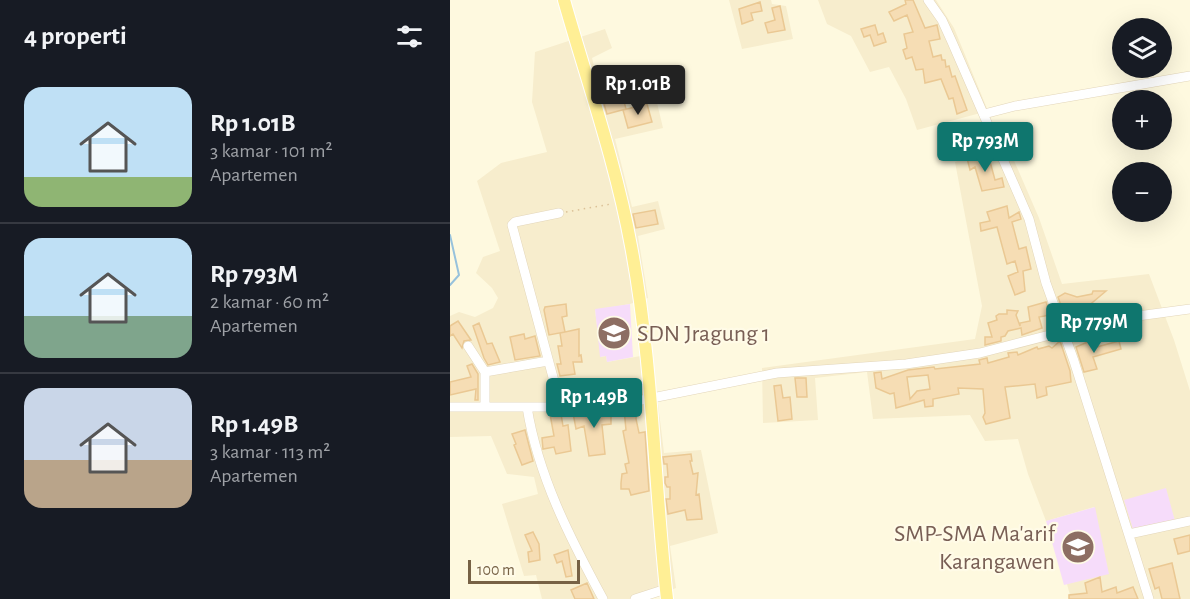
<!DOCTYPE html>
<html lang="id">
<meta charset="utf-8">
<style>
:root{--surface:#171b24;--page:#20242c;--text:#f1f3f6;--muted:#9ea1a6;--line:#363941;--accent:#0f766e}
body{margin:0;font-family:"Alegreya Sans",sans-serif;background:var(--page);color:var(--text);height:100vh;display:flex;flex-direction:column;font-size:22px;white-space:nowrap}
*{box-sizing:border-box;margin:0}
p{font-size:20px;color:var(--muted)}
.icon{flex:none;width:33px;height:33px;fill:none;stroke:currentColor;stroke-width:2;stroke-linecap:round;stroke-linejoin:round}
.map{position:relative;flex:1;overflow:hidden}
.sheet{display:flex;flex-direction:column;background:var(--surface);width:450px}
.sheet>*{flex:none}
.fabs{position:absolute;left:662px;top:18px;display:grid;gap:12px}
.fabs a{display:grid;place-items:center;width:60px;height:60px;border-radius:50%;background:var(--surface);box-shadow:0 6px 24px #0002;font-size:30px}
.scale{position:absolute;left:18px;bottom:15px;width:112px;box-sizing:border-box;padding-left:6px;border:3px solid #776245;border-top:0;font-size:16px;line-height:21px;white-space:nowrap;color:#776245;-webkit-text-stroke:4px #fffbe7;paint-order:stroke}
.price{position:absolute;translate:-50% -51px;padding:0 14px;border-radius:6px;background:var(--accent);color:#fff;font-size:20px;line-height:39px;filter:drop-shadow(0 2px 3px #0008)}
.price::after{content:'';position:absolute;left:50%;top:36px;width:18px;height:14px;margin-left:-9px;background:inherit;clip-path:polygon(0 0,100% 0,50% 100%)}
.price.active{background:#222;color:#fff}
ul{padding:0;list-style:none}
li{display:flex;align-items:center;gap:18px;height:150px;padding:0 24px}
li+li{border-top:2px solid var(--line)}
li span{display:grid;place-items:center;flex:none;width:168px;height:120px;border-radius:18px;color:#555}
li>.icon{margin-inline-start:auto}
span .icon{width:72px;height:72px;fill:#fffc;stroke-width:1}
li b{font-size:26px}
h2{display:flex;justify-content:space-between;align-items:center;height:72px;padding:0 24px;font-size:26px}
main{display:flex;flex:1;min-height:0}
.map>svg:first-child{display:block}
.residential{fill:#f7edcd}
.education{fill:#f6dcfa}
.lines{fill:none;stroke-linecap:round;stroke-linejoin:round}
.stream{stroke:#97c2dc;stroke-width:2}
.building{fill:#f6ddb4;stroke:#eac893;stroke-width:1.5;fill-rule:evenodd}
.minor-casing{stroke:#e3d6ba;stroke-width:10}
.major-casing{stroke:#fff;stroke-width:14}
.path{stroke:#dbc197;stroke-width:1.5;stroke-dasharray:1.5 4.5;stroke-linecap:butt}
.minor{stroke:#fff;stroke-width:9}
.major{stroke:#ffef95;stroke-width:12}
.labels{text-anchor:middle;stroke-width:4.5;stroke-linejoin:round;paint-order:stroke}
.education-label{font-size:24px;fill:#785e54;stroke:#fffbe7;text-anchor:start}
</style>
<main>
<section class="sheet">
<h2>4 properti<svg class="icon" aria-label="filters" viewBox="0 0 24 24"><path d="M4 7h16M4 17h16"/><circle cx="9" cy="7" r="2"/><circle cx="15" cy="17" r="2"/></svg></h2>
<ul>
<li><span style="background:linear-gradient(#bfe0f5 75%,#8fb573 0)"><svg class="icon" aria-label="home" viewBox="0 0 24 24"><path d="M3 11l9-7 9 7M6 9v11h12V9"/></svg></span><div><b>Rp 1.01B</b><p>3 kamar · 101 m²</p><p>Apartemen</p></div></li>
<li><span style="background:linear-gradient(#bfe0f5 65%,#7fa58c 0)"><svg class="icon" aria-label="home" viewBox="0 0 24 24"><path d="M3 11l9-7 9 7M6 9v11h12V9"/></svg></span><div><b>Rp 793M</b><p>2 kamar · 60 m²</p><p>Apartemen</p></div></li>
<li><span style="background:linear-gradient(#c9d6e8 60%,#b9a48a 0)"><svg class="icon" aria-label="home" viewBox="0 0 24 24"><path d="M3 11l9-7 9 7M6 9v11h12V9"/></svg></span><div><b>Rp 1.49B</b><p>3 kamar · 113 m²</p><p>Apartemen</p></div></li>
</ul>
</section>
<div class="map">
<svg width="740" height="599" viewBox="0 0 740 599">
<rect width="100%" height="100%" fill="#fef9df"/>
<path class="residential" d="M279 0H321L322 4 336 6 343 39 292 49Z
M368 0H486L504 28 538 111 467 130 456 99 439 67 420 72 401 36 377 24Z
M155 29 162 48 142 58 149 86 174 78 181 99 204 90 213 128 165 139 182 207 208 201 215 229 188 236 198 298 180 304 145 310 151 357 156 356 157 362 202 354 214 453 251 450 268 533 220 546 226 588 209 595 197 599H92L86 575 74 576 52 504 88 494 84 477 57 474 41 436 0 437V316L9 312 25 317 43 308 48 298 42 288 26 273 33 257 50 251 27 181 51 163 97 152 82 102 85 52Z
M556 142 589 218 612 284 699 274 724 340 740 391V599H621L617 584 658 573 644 507 596 521 578 474 568 439 535 441 520 415 423 419 417 372 365 378 368 420 313 423 312 368 525 339 532 306 505 162Z"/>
<path class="education" d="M180 304 183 357 157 362 156 356 150 357 145 309Z
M716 488 725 521 683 529 674 500Z
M645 507 659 574 614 585 596 521Z"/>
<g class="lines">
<path class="stream" d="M0 235 9 275 0 285"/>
</g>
<path class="building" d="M455 0H463L475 28 487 25 490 39 479 41 483 57 491 55 492 60H495L496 67 499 66 502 77 505 76 517 110 507 114 503 98 499 99 491 79 475 83 473 69 466 70 462 57 456 59 453 50 457 48 454 34 463 32 457 15 444 21 439 12 456 4Z
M310 2 312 11 301 13 303 20 292 24 289 9Z
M330 6 335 30 318 33 315 23 325 20 322 8Z
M425 25 428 35 433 33 436 42 424 46 420 35 414 37 411 29Z
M171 90 176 109 157 114 154 104 157 103 154 93Z
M197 104 202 122 178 128 173 110Z
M538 154 545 180 552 178 554 187 532 191 525 167 520 170 517 158 522 159Z
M557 206 559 218 569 212 571 219 562 222 569 249 576 247 581 269 573 271 575 291 565 295 558 276 568 272 565 261 557 264 547 227 531 231 530 223 540 221 537 212Z
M205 210 208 224 186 228 183 214Z
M643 291H656L637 307 613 311 608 297 615 293 627 297 642 294Z
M596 302 600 315 589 317 592 328 572 335 571 328 558 331 555 336 551 337V341L535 345V337H542L538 323 547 320 546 316 549 314H557V310L568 311 566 315 570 326V323L580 321 578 307Z
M116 304 117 316 112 317 115 332 99 335 94 310 95 307Z
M8 321 21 340 14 341 12 348 3 334 0 336V326Z
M29 323 37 344 42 343 50 362 38 365 34 358 23 326Z
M129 329V356L131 355 132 362H123L125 374 110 376 107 364H111L108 346H112L110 333Z
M74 334 75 339 85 336 90 356 65 360 60 337Z
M610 341 620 371 621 382 596 387 597 395 587 398 585 384 555 387 560 418 536 424 533 417 535 413 533 389 508 388 509 394 483 399V406L475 407 474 400 446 408 444 393 440 394 426 388 424 373 431 372 432 379 458 370 484 367 485 369 530 364 529 360 537 358 538 363 559 357 558 353 567 352 568 355 587 347 588 349 599 346 602 348ZM478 375 480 389 467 391 460 399 457 377Z
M640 341 643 348 669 341 671 349 643 357 647 369 634 372 626 347Z
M22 364 28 374V400H25L26 389 0 395V382L21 377 17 366Z
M345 378H356L357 397H347Z
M136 383 139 397 116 400 113 390 129 389V384Z
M331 385 333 398 340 397 342 419 328 421 324 386Z
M187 408 186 419 189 433 195 432 199 491 181 495 179 489H171V483L172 474 177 473 175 464 179 463 173 431 176 430 174 409Z
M161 410V424L152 425 155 454 139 456 134 426 126 429 123 413Z
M100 414H111L113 426 118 425 121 451 106 454 104 447 93 449 92 438 104 436Z
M75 430 83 461 72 465 64 445 66 444 62 434Z
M241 454 242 461H240L243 474 248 473 246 495 249 494 252 519 237 520 235 510 218 514 216 499H220V487H217L215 483V477H218L217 464H214L213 457Z
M83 532 89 544 90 560 79 562 78 552 82 551 75 535Z
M740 535V551L728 554 724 539Z
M118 550 122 576 116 577 112 561 107 563 104 555Z
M722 563 730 599H712L709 587 705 589 699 569Z
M650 577 652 592 666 587 667 593 683 587 688 599H619V595L637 593 635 583Z
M137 583 144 599H125L121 590Z"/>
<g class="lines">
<g class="minor-casing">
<path id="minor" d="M478 0 492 20 502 42 579 219 596 283 624 361 699 599
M534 114 565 106 740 76
M109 213 65 222 62 225 111 407
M18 346 35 372 98 361
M35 372V407
M0 407H111L182 402 327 373 456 364 530 353 658 320 740 309
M77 407C88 476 120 538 153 599
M679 534 740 521
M185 599 216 589"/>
</g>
<g class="major-casing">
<path id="major" d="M114 0C137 81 166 163 181 246 203 362 204 482 217 599"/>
</g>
<path class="path" d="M116 212 161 204"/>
<use href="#minor" class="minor"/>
<use href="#major" class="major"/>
</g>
<defs>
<g id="school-disc" transform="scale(1.725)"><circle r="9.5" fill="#8d6e63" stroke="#fffbe7"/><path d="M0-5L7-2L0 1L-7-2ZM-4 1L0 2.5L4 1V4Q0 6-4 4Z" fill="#fff"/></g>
</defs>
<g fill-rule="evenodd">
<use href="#school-disc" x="164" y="333"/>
<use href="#school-disc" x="628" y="547"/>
</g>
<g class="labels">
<g class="education-label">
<text x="187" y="341">SDN Jragung 1</text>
<text x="605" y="541" text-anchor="end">SMP-SMA Ma'arif<tspan x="605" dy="28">Karangawen</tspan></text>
</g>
</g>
</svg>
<div class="fabs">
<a><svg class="icon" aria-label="layers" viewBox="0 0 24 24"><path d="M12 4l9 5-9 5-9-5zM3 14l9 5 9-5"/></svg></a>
<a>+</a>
<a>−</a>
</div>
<div class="scale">100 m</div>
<b class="price active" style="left:188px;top:116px">Rp 1.01B</b>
<b class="price" style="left:535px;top:173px">Rp 793M</b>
<b class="price" style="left:644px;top:354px">Rp 779M</b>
<b class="price" style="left:144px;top:429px">Rp 1.49B</b>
</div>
</main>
